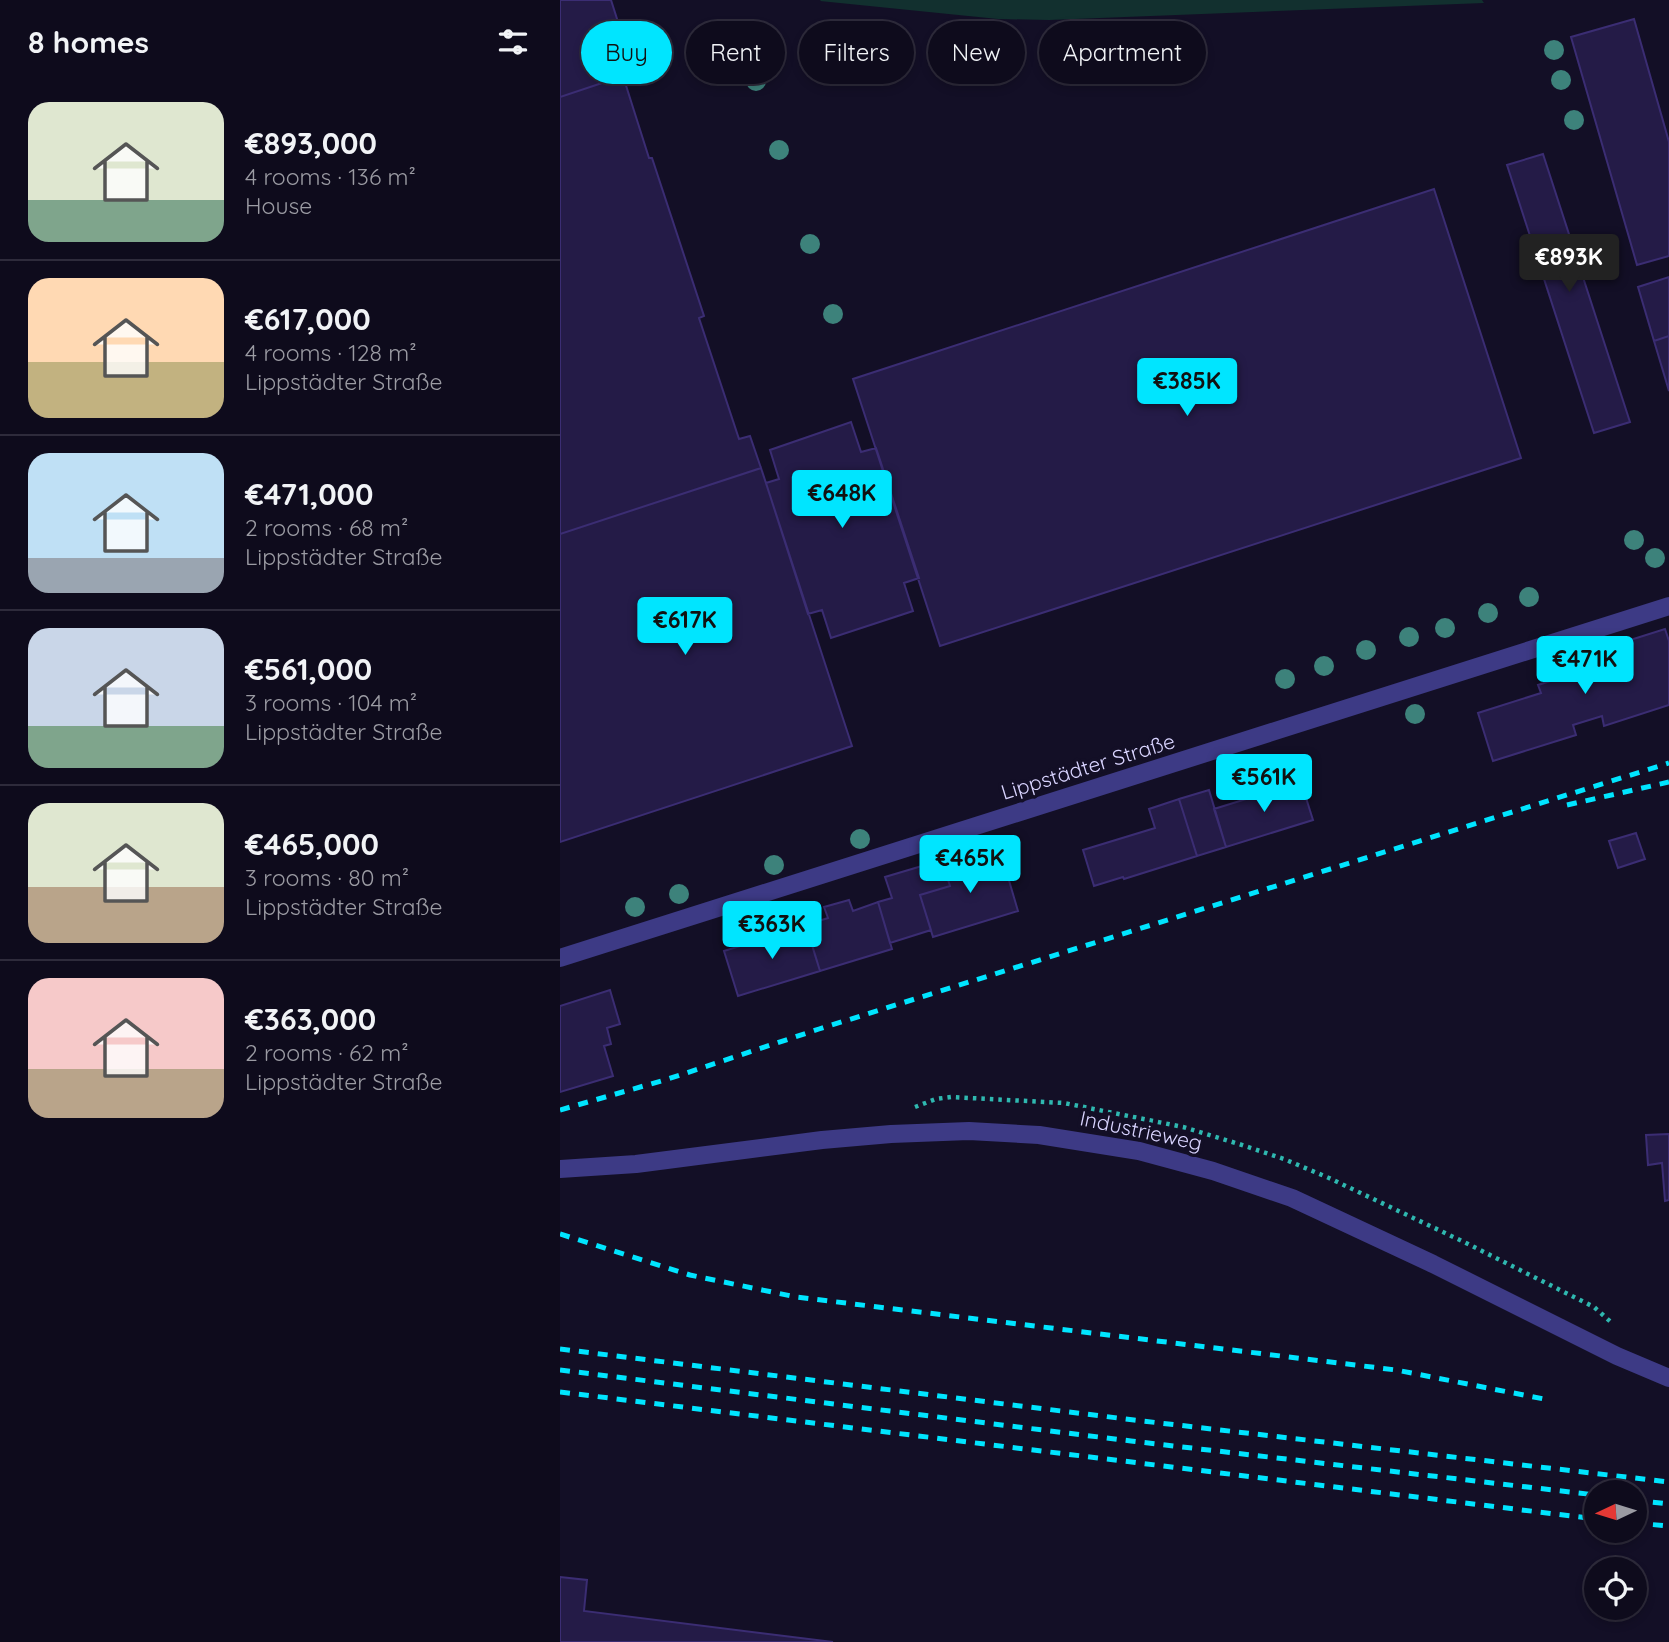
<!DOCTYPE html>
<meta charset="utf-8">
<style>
:root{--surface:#0e0b1c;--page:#171425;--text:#f1f3f6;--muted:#9b9ba3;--line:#2e2b3b;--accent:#00e5ff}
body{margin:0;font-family:Quicksand,sans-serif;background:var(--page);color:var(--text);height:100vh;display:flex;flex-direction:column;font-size:26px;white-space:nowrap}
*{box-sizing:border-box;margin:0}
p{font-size:23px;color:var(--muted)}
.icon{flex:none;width:38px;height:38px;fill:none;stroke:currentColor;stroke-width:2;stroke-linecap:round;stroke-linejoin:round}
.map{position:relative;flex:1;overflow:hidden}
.details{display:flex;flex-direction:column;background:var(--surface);width:560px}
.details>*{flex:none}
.guide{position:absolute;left:21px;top:21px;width:665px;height:63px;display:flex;gap:14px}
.needle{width:46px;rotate:266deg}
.fabs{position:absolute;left:1024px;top:1480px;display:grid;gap:14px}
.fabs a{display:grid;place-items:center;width:63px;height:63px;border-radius:50%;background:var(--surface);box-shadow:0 4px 10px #0003,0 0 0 2px var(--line);font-size:35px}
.price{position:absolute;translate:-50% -60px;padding:0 16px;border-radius:7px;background:var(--accent);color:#111;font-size:23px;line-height:46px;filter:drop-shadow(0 2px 4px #0008)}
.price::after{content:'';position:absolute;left:50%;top:42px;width:21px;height:16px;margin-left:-10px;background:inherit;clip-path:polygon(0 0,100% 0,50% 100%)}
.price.current{background:#222;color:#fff}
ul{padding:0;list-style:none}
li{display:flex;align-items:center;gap:21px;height:175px;padding:0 28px}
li+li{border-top:2px solid var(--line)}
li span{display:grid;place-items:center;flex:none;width:196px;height:140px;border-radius:21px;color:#555}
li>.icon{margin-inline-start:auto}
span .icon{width:84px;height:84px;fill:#fffc;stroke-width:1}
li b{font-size:30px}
h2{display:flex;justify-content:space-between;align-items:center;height:84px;padding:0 28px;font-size:30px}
.pill{padding:0 24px;border-radius:32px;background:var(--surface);box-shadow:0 4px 10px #0003,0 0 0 2px var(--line);font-size:24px;line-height:63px}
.pill.current{background:var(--accent);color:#111}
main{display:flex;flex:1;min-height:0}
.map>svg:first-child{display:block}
.green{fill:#12302f}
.building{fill:#241b47;stroke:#3b2d73;stroke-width:2}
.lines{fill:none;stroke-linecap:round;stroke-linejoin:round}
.path{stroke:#2fb8b0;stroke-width:4.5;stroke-dasharray:3.5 5;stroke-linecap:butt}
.street{stroke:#3d3a85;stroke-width:18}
.rail{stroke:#00e5ff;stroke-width:5;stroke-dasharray:10 9;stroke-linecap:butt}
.tree{fill:#3d827b}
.labels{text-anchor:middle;stroke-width:7;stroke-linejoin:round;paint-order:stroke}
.street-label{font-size:21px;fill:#d9d4ff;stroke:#130f26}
</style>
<main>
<section class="details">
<h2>8 homes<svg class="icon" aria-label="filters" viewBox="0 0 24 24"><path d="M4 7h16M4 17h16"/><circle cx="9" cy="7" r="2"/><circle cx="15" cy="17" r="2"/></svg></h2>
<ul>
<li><span style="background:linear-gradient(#dfe7d0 70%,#7fa58c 0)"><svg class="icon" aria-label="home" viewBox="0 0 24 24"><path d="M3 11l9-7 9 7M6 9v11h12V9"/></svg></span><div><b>€893,000</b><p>4 rooms · 136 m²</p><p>House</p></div></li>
<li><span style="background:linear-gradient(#ffd9b3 60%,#c2b280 0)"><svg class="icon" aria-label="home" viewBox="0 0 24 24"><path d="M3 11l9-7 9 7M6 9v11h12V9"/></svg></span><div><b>€617,000</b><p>4 rooms · 128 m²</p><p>Lippstädter Straße</p></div></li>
<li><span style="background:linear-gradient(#bfe0f5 75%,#9aa5b1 0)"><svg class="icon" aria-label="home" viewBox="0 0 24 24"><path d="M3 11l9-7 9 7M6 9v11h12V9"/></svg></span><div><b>€471,000</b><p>2 rooms · 68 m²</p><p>Lippstädter Straße</p></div></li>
<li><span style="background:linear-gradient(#c9d6e8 70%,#7fa58c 0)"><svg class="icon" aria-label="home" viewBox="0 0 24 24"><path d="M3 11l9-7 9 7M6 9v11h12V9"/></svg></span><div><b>€561,000</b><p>3 rooms · 104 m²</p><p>Lippstädter Straße</p></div></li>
<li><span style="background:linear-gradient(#dfe7d0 60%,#b9a48a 0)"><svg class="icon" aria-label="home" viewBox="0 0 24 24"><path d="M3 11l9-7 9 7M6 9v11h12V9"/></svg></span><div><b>€465,000</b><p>3 rooms · 80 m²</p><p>Lippstädter Straße</p></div></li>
<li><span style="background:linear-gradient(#f6c9c9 65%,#b9a48a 0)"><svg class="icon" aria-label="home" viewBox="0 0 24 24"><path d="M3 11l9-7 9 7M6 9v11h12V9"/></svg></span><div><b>€363,000</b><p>2 rooms · 62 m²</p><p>Lippstädter Straße</p></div></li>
</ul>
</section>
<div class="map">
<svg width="1109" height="1642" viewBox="0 0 1109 1642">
<rect width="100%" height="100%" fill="#130f26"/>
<path class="green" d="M261 0H922L924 3 489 20 438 19 260 1Z"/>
<path class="building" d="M0 0H51L58 22 53 23 61 47 66 45 75 72 0 97Z
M1074 19 1109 142V256L1077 265 1011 37Z
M63 76 89 158H92L144 316 139 318 179 439 190 436 201 468 0 534V97Z
M983 154 1070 422 1034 433 947 165Z
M874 189 961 458 380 646 293 379Z
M1109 277V336L1094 341 1078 287Z
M1109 336V391L1094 341Z
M291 422 301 452 316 448 359 578 344 583 353 611 271 638 262 610 248 614 206 483 219 479 210 450Z
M201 468 292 746 0 842V534Z
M1105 629 1109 641V705L1044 726 1042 716 1013 725 1016 735 933 761 918 713 981 693 978 685 1012 674 1007 660Z
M741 782 753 820 666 847 654 809Z
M649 790 666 847 637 856 619 799Z
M619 799 637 856 564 879 563 877 534 886 523 850 595 828 589 809Z
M1076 833 1085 859 1058 868 1049 841Z
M440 850 458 911 373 937 360 895 390 886 384 867Z
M382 860 390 886 360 895 371 930 330 943 318 902 332 898 325 877Z
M289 900 293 911 318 902 332 949 260 971 246 925 268 918 264 907Z
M246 926 260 971 178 996 164 951Z
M50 990 60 1024 47 1028 51 1044 44 1046 53 1076 0 1092V1006Z
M1109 1134V1200L1105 1201 1102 1163 1088 1165 1086 1135Z
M0 1577 27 1580 24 1611 273 1642H0Z"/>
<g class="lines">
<path class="path" d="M355 1107 376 1099 391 1097 504 1103 623 1127 679 1144 724 1159 769 1178 904 1242 1034 1307 1053 1324"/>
<path class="street" d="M0 958 1109 606
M0 1169 76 1164 262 1140 331 1134 409 1131 479 1135 579 1151 653 1171 732 1198 873 1264 1057 1356 1109 1378"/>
<path class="rail" d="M1007 805 1109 782
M0 1110 108 1079 259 1029 1109 763
M0 1234 130 1275 236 1297 836 1370 984 1399
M0 1349 574 1420 1109 1482
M0 1370 571 1441 1036 1495
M0 1392 1036 1519
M1074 1500 1109 1504
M1074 1523 1109 1526"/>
</g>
<g class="tree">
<circle cx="994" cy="50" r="10"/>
<circle cx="1001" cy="80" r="10"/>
<circle cx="196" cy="81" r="10"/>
<circle cx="1014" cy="120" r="10"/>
<circle cx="219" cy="150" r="10"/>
<circle cx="250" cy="244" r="10"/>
<circle cx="273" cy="314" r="10"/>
<circle cx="1074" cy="540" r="10"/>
<circle cx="1095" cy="558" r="10"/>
<circle cx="969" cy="597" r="10"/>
<circle cx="928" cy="613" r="10"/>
<circle cx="885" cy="628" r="10"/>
<circle cx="849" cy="637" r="10"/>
<circle cx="806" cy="650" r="10"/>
<circle cx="764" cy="666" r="10"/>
<circle cx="725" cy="679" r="10"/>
<circle cx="855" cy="714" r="10"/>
<circle cx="300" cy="839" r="10"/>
<circle cx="214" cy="865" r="10"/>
<circle cx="119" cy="894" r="10"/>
<circle cx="75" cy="907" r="10"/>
</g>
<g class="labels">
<g class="street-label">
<text transform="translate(528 767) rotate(-17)" y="7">Lippstädter Straße</text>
<text transform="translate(581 1131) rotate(12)" y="7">Industrieweg</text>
</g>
</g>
</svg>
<div class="fabs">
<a><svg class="needle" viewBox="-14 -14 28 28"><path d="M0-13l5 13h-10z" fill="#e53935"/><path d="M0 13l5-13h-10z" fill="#9b9ba3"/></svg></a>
<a><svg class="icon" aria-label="locate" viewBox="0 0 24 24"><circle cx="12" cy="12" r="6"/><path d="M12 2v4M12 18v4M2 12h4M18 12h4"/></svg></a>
</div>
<b class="price current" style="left:1009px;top:294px">€893K</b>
<b class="price" style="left:627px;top:418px">€385K</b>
<b class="price" style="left:282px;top:530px">€648K</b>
<b class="price" style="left:125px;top:657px">€617K</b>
<b class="price" style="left:1025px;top:696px">€471K</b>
<b class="price" style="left:704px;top:814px">€561K</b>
<b class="price" style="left:410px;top:895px">€465K</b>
<b class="price" style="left:212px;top:961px">€363K</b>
<div class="guide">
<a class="pill current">Buy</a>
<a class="pill">Rent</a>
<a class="pill">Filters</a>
<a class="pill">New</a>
<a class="pill">Apartment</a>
</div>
</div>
</main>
